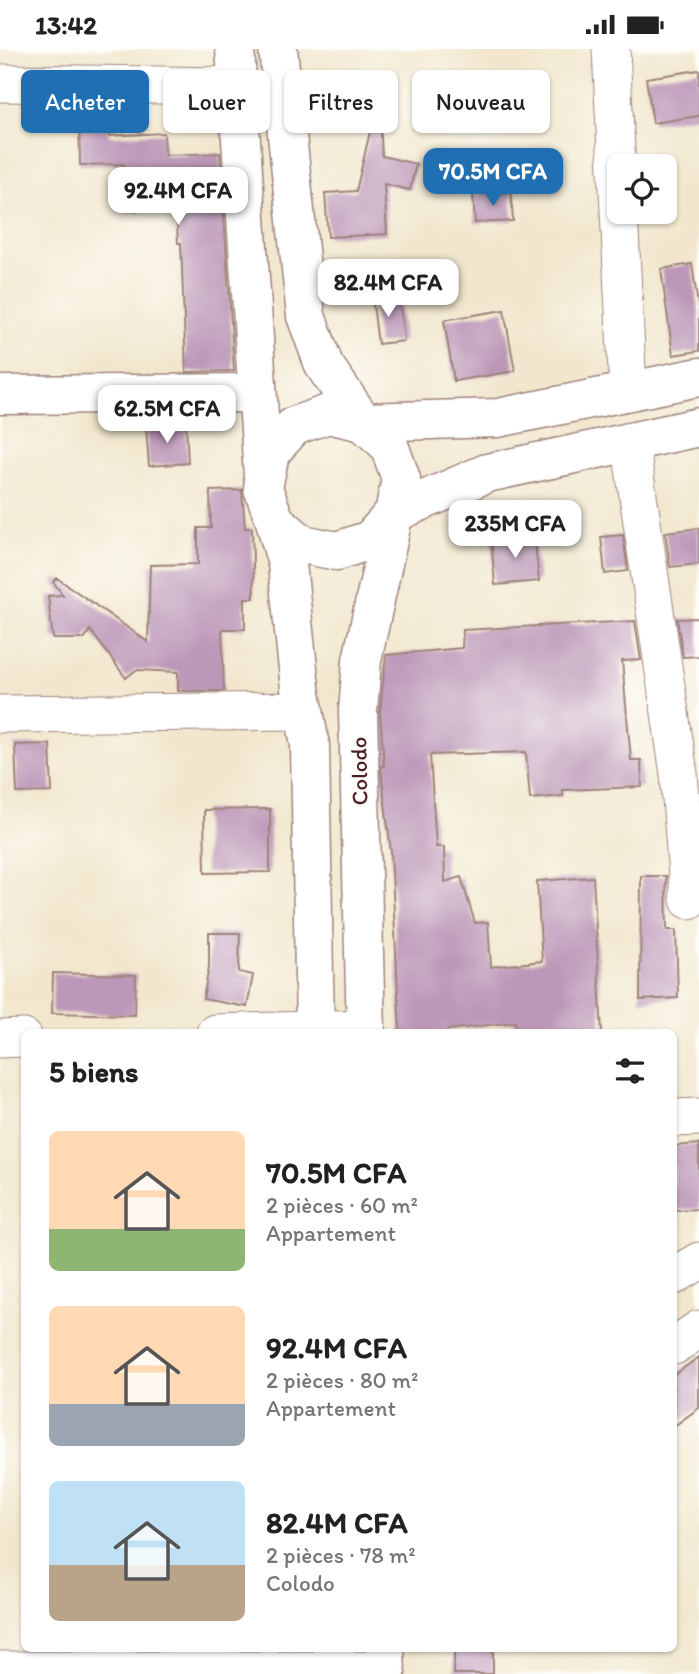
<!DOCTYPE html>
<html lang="fr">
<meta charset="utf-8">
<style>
:root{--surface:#fff;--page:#f6f6f6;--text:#222;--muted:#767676;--accent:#1f6fb2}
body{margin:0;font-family:Itim,sans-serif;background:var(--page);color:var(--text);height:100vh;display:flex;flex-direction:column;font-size:26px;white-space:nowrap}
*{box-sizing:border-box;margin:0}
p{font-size:23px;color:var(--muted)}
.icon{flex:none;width:38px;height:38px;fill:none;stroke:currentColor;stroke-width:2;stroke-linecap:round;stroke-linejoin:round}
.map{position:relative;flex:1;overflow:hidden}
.details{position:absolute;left:21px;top:980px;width:656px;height:623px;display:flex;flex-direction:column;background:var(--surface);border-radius:10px;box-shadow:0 2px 5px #0004}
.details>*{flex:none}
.hud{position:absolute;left:21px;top:21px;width:658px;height:63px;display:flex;gap:14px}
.buttons{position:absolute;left:607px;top:105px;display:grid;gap:14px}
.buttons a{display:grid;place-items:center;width:70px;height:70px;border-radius:10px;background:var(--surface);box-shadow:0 2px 5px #0004;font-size:35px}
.price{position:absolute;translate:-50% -60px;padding:0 16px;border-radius:14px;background:#fff;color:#222;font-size:23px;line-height:46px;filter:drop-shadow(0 2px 4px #0008)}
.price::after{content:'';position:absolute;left:50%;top:42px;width:21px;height:16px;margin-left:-10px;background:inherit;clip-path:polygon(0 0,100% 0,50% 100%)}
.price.on{background:var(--accent);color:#fff}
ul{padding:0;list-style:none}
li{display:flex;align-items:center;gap:21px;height:175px;padding:0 28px}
li span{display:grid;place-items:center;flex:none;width:196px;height:140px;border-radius:10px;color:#555}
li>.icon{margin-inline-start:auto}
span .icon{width:84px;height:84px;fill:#fffc;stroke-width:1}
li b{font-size:30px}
h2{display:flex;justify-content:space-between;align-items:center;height:84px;padding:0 28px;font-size:30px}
.chip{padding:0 24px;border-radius:10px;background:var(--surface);box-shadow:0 2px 5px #0004;font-size:24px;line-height:63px}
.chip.on{background:var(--accent);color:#fff}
.status{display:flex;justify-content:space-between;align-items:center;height:49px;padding:0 35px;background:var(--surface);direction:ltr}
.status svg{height:19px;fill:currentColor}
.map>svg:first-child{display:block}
.building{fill:#bc97b8}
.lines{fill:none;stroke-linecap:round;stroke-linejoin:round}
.minor-casing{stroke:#9e837c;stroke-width:39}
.secondary-casing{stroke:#9e837c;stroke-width:41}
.primary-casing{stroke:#9e837c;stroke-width:41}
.minor{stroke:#fff;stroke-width:37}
.secondary{stroke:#fff;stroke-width:38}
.primary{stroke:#fff;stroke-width:38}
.labels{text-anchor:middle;stroke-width:5;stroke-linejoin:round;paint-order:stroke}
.street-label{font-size:23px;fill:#4a1f2b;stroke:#fdfcf7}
</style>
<div class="status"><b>13:42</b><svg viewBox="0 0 49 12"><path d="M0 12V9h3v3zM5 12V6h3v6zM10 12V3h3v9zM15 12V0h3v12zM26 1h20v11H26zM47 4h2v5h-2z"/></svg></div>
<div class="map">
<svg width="699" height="1625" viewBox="0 0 699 1625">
<rect width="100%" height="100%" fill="#fdfcf7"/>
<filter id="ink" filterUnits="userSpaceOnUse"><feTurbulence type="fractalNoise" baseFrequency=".0143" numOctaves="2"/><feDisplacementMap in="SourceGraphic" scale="14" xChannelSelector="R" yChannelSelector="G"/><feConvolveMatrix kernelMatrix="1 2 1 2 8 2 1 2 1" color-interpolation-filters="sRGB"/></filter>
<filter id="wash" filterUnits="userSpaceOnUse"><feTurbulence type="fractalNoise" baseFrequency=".00686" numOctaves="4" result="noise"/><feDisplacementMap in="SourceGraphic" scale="28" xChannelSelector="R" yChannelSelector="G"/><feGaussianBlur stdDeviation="1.57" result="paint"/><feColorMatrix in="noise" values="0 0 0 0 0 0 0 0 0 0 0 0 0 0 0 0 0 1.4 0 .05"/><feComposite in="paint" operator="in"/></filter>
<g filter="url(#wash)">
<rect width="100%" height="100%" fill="#f2e7ce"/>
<g id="blocks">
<path class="building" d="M699 21V67L653 74 646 29Z
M425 31H468V58H425Z
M79 63H108L109 87 164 84 165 106 220 104 234 322 186 323 181 194H178L176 159 126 162 124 115 80 116Z
M373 70H380L382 107 416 115 410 141 384 135 387 185 328 188 325 144 356 142Z
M511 143 513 172 475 174 473 146Z
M692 215 699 263V302L673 306 661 220Z
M399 245 404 292 378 295 372 248Z
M504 261 515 322 454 332 444 271Z
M186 375 188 414 149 417 146 378Z
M242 441 245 479H252L254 549H245V580H222L224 642H178V623L136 621 126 629 90 581 84 590H53L48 547 63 546 53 533 57 529 148 593 150 516 198 515V479H211L210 442Z
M699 479V515L670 518 665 483Z
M534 485 539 532 495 536 491 489Z
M623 486 628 522 605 525 601 488Z
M699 569V607L683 608 677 570Z
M635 572 641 611 622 612 631 711H641L642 738 563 741V747L530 750 526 703 430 706 436 798H444L445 833 461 828 475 874 488 873 491 918 542 912 537 832 593 828 602 984H517L515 973 447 981V984H400L391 803 382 730 381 717H384L380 663 386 606 462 599 463 581Z
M50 695 52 743 17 744 15 696Z
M270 760V823L205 824 204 761Z
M641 827H666L667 881H676L678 949 640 951Z
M209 884H240L239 923 253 926 247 958 203 950 209 918Z
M53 924 136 926 135 966 52 964Z
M699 1095V1160L674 1161V1097Z
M699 1308V1359L674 1377V1326Z
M454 1600H493V1625H454Z"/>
</g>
</g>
<g filter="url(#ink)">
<use href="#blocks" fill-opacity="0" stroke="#9e837c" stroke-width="2"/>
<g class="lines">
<g class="minor-casing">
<path id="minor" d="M611 0 628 343
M0 34 239 37
M630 392 679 725 689 851
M0 665 305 662
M215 984 365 979
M0 990 24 989
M674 1069 699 1068
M674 1227 699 1212
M674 1297 699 1280
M0 1621H386"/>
</g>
<g class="secondary-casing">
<path id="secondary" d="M0 346 257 344"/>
</g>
<g class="primary-casing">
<path id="primary" d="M235 0 263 427
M278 0 306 267 324 316 363 373 389 396 401 430 394 464 370 491 337 502 302 495 275 472 263 439 270 404 294 377 328 365 363 373 498 369 699 328
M275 472 287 515 300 639 310 696 315 984
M366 984 358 662 362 611 394 464 487 424 699 378
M385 1600 386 1625
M333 1625V1600"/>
</g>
<use href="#minor" class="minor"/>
<use href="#secondary" class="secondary"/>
<use href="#primary" class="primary"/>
</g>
</g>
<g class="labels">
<g class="street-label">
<text transform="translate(359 722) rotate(-91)" y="8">Colodo</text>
</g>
</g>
</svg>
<div class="buttons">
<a><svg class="icon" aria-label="locate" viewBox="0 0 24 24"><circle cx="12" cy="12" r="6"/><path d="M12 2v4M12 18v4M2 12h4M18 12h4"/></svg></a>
</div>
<b class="price on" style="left:493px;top:159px">70.5M CFA</b>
<b class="price" style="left:178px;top:178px">92.4M CFA</b>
<b class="price" style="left:388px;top:270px">82.4M CFA</b>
<b class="price" style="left:167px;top:396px">62.5M CFA</b>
<b class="price" style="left:515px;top:511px">235M CFA</b>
<div class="hud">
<a class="chip on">Acheter</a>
<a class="chip">Louer</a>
<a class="chip">Filtres</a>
<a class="chip">Nouveau</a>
</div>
<section class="details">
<h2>5 biens<svg class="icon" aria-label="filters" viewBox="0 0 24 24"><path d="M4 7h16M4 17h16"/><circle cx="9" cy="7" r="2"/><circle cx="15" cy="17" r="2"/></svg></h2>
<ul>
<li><span style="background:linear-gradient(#ffd9b3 70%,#8fb573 0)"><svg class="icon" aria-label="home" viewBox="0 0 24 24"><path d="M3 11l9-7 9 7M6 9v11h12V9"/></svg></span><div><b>70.5M CFA</b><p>2 pièces · 60 m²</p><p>Appartement</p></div></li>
<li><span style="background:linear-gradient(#ffd9b3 70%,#9aa5b1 0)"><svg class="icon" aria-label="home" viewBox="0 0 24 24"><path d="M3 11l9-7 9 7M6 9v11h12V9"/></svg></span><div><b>92.4M CFA</b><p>2 pièces · 80 m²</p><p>Appartement</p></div></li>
<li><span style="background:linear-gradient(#bfe0f5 60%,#b9a48a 0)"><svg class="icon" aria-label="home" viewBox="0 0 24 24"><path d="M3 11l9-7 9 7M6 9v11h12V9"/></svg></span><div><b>82.4M CFA</b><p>2 pièces · 78 m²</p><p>Colodo</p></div></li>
</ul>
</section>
</div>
